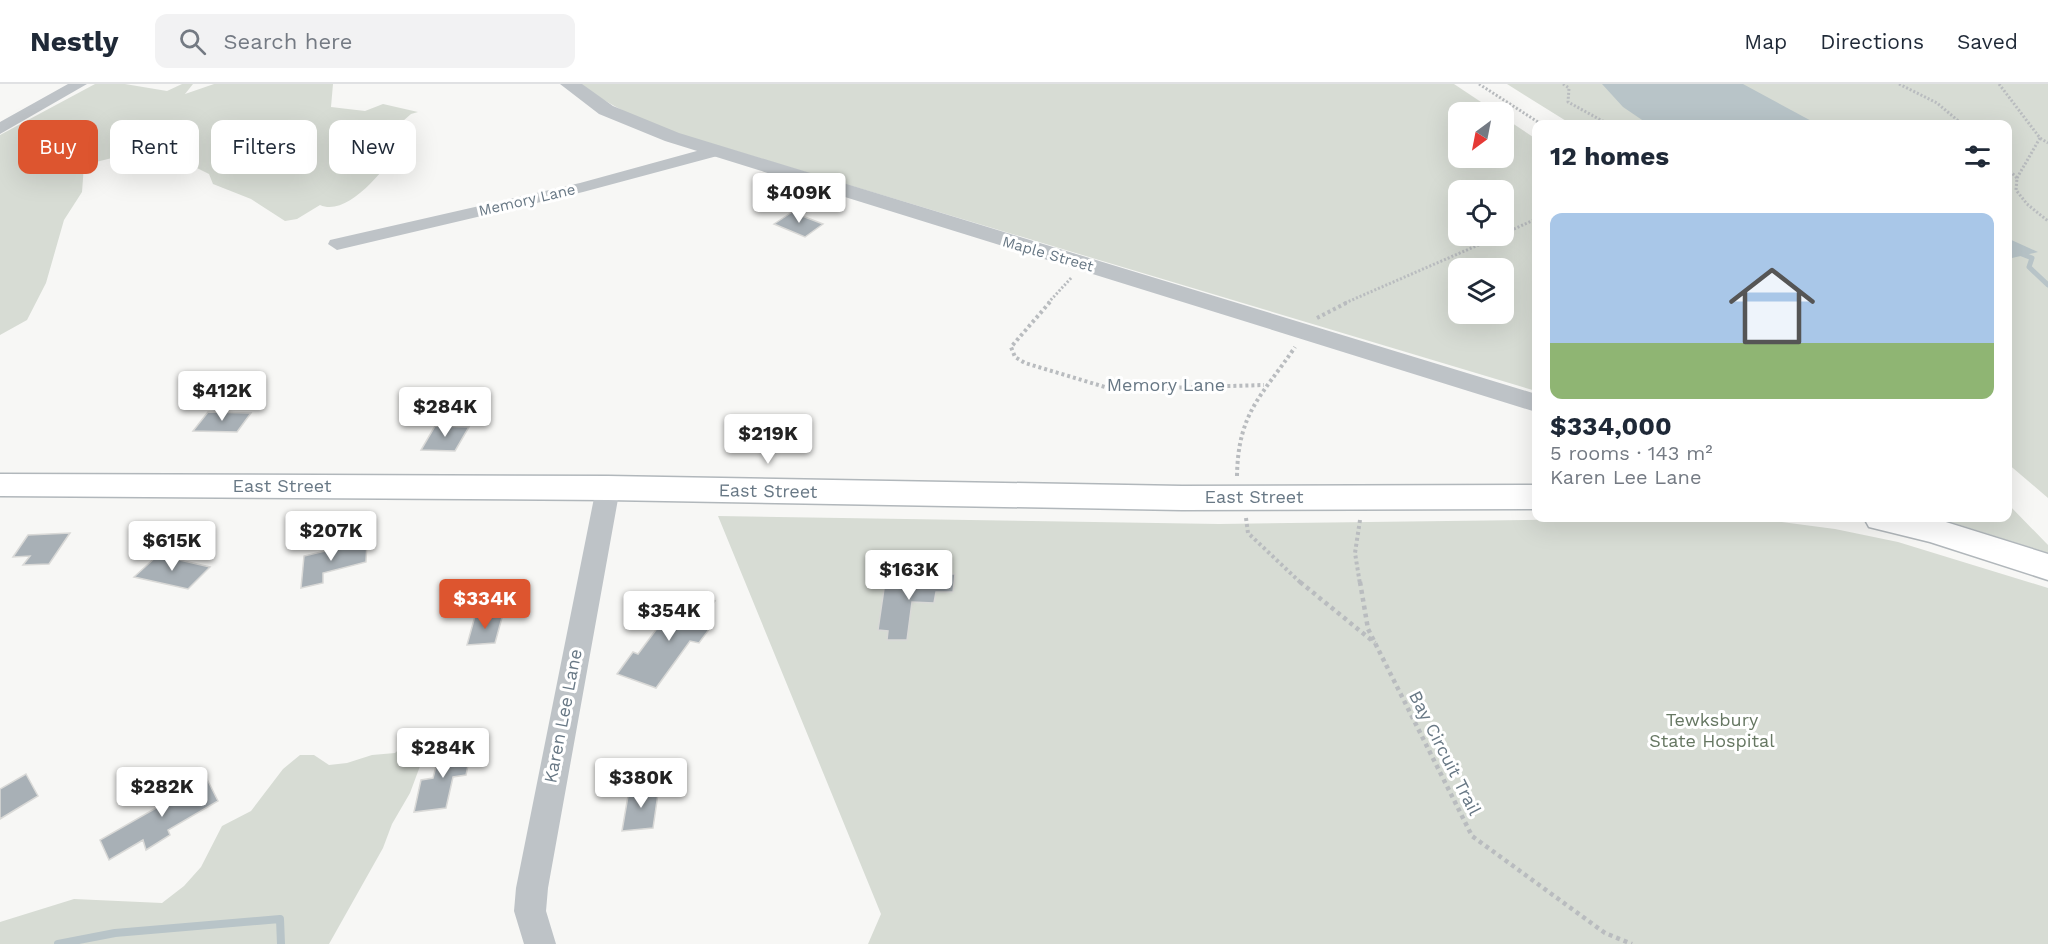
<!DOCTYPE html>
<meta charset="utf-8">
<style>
:root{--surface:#fff;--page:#f2f2f3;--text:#1f2937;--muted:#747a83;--line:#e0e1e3;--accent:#dd552f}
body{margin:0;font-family:"Work Sans",sans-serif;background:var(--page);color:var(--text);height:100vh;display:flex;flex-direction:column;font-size:22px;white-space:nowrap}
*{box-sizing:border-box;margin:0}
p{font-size:20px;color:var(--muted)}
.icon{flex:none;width:33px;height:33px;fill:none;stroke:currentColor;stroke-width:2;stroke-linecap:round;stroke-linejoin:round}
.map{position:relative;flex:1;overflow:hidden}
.sheet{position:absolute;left:1532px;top:36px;width:480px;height:402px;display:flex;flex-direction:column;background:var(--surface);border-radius:12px;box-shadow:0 6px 24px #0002}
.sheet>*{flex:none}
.guide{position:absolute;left:18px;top:36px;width:570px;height:54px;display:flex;gap:12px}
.needle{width:39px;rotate:212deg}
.buttons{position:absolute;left:1448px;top:18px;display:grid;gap:12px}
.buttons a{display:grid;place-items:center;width:66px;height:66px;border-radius:12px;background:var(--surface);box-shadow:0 6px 24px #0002;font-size:30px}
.price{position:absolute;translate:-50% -51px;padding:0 14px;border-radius:6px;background:#fff;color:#222;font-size:20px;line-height:39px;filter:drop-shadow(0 2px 3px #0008)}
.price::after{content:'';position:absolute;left:50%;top:36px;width:18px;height:14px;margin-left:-9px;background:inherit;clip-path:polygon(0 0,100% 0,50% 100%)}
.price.current{background:var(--accent);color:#fff}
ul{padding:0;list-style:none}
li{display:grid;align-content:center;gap:12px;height:318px;padding:0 18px}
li+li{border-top:2px solid var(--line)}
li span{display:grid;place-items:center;height:186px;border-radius:12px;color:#555}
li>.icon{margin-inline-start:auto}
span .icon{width:108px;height:108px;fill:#fffc;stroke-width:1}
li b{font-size:26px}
h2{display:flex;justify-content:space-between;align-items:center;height:72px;padding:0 18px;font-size:26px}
.pill{padding:0 21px;border-radius:12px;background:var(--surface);box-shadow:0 6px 24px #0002;font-size:21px;line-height:54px}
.pill.current{background:var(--accent);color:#fff}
header{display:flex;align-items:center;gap:36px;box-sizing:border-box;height:84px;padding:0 30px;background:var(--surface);border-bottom:2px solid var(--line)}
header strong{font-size:28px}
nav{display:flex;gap:33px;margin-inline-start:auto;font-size:21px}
.search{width:420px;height:54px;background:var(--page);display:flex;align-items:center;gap:15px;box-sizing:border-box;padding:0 21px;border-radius:12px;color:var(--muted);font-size:22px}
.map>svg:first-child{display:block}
.green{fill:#d7dcd4;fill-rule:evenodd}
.water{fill:#b8c4c8}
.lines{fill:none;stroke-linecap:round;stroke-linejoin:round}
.stream-far1{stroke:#b8c4c8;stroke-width:5}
.stream{stroke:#b8c4c8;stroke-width:8}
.building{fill:#a8b0b6;stroke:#d9d9d7;stroke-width:1.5}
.secondary-casing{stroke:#b1b7bb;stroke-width:3}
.path-far2{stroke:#b9bcbf;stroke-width:3;stroke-dasharray:2 2;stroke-linecap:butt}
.path-far1{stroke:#b9bcbf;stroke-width:4;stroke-dasharray:3 3;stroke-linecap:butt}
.path{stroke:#b9bcbf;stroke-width:4.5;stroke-dasharray:4 4;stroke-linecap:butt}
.minor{fill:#bec3c7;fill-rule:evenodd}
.tertiary{fill:#bec3c7;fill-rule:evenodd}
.secondary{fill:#fff;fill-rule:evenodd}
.labels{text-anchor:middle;stroke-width:6;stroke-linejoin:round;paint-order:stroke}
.far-street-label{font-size:15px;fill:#687885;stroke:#fff}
.street-label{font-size:18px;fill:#687885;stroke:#fff}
.park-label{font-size:18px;fill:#667762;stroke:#fff}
</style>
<header>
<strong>Nestly</strong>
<div class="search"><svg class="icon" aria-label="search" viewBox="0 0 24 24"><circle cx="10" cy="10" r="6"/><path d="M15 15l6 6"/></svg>Search here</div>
<nav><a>Map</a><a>Directions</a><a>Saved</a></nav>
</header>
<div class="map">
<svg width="2048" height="860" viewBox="0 0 2048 860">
<rect width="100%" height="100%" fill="#f7f7f5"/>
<path class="green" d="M95 0H125L167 7 182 0H193L185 10 214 0H333L331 23 365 27 383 20 418 28 411 30 386 52 388 58 401 63C386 83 348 134 320 121L297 135 285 137 251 115 213 100 209 90 197 84 192 71 152 64 84 81 82 108 64 136 46 199 27 236 0 251V51Z
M581 0H1454L1496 28H1458V74H1503V33L1536 55V307L672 48C639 35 609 22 581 0ZM1458 106H1503V152H1458ZM1458 184H1503V230H1458Z
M1507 0H2048V414L2007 379V40H1571Z
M2007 419 2048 461V469L1938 434H2007Z
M718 432 1219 440 1667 434 1758 435 1835 445 1898 458 2048 504V860H868L881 830Z
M437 646 426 666 410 709 392 740 383 764 329 860H0V838L74 815 162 819 184 802 201 783 222 742 251 727 283 685 300 671H314L329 681 347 679 372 671 395 669 417 648Z"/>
<path class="water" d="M1602 0H1743L1817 40H1648L1623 23Z
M2007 154 2038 168 2012 174 2007 173Z"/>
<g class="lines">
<path class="stream-far1" d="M2007 164 2032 174 2029 183 2048 201"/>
<path class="stream" d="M58 860 115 849 280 835 281 860"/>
</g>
<path class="building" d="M792 128 823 140 805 153 774 140Z
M208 328 251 329 237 348 193 347Z
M435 342 469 343 455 367 421 366Z
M70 449 49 480 23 481 30 472 13 473 28 451Z
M367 457 366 478 323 489V499L301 504 304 472Z
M158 471 210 483 188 505 134 493Z
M930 490H955L953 508H936L934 519 912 518 907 556H887L888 547 878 546 885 498H895L896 492 930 493Z
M690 509 715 517 701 536 713 540 699 559 690 557 656 604 617 590 633 568 638 570 664 535 670 536Z
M503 530 495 559 467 561 475 532Z
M472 663 466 691 453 693 446 724 414 728 421 696 433 694 440 667Z
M26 690 38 712 0 735V705Z
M205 691 218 717 168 746 170 751 146 766 143 756 109 776 100 756 158 723 156 719Z
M659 703 653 744 622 747 629 706Z"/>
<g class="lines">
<g class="secondary-casing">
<path id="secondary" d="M0 390 608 392 1182 402 1536 401V425L1182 426 608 416 0 412Z
M1864 434H1933L2048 470V496L1930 458 1869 443Z"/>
</g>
<path class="path-far2" d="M1479 0 1541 40
M1563 0 1569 4 1568 18 1608 40
M1899 0 1937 19 1962 40
M1999 0 2040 54 2048 59
M2007 84 2017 94 2016 106 2027 120 2048 137
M2017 94 2040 54
M1503 150 1536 135
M1048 219 1072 193
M1345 219 1499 152"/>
<path class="path-far1" d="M1050 218 1011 263 1015 273 1025 279 1105 303 1133 305 1264 301
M1317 234 1348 218
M1237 392C1238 328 1262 312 1295 263
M1246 434 1248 449 1302 500
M1360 436 1355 469 1360 500"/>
<path class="path" d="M1300 498 1375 559
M1360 498 1368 545 1472 752 1605 849 1632 860"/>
<path class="minor" d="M68 0H87L0 50V38Z
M715 62 721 63 723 67 721 71 583 108 337 166 328 160 330 156 580 99Z
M608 396 616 398 620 404 548 804 546 827 556 860H524L514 827 516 804 596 404 600 398Z"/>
<path class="tertiary" d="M560 0H582L613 22 679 49 1536 310V328L665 57 599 30Z"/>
<use href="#secondary" class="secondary"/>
</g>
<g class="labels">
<g class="far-street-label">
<text transform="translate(527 116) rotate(-13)" y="5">Memory Lane</text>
<text transform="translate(1048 170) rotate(16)" y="5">Maple Street</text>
</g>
<g class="street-label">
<text x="1166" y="307">Memory Lane</text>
<text x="282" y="408">East Street</text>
<text transform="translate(768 407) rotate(1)" y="6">East Street</text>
<text x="1254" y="419">East Street</text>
<text transform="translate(563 632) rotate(-79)" y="6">Karen Lee Lane</text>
<text transform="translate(1445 669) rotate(63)" y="6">Bay Circuit Trail</text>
</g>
<g class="park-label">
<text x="1712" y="642">Tewksbury<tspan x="1712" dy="21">State Hospital</tspan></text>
</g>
</g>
</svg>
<div class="buttons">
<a><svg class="needle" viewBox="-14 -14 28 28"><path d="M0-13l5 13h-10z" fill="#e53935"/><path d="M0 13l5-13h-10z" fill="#747a83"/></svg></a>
<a><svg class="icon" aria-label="locate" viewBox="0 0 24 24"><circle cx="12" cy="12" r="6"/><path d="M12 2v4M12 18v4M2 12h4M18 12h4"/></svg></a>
<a><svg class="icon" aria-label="layers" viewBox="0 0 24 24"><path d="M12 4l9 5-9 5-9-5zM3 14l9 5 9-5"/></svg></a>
</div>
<b class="price" style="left:799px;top:140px">$409K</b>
<b class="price" style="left:222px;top:338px">$412K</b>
<b class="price" style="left:445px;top:354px">$284K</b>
<b class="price" style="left:768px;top:381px">$219K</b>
<b class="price" style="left:331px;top:478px">$207K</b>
<b class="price" style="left:172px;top:488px">$615K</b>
<b class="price" style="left:909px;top:517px">$163K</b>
<b class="price current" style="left:485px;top:546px">$334K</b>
<b class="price" style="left:669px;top:558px">$354K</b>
<b class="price" style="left:443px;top:695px">$284K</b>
<b class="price" style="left:641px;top:725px">$380K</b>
<b class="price" style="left:162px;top:734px">$282K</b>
<div class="guide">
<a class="pill current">Buy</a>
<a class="pill">Rent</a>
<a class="pill">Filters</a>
<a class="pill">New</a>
</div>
<section class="sheet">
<h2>12 homes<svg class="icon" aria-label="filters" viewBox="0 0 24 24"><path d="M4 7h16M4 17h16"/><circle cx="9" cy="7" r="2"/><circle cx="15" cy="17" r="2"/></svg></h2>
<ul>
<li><span style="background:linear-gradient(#a9c7e8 70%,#8fb573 0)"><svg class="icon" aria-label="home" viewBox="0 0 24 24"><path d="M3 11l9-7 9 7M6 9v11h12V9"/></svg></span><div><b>$334,000</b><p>5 rooms · 143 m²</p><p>Karen Lee Lane</p></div></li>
</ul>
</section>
</div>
